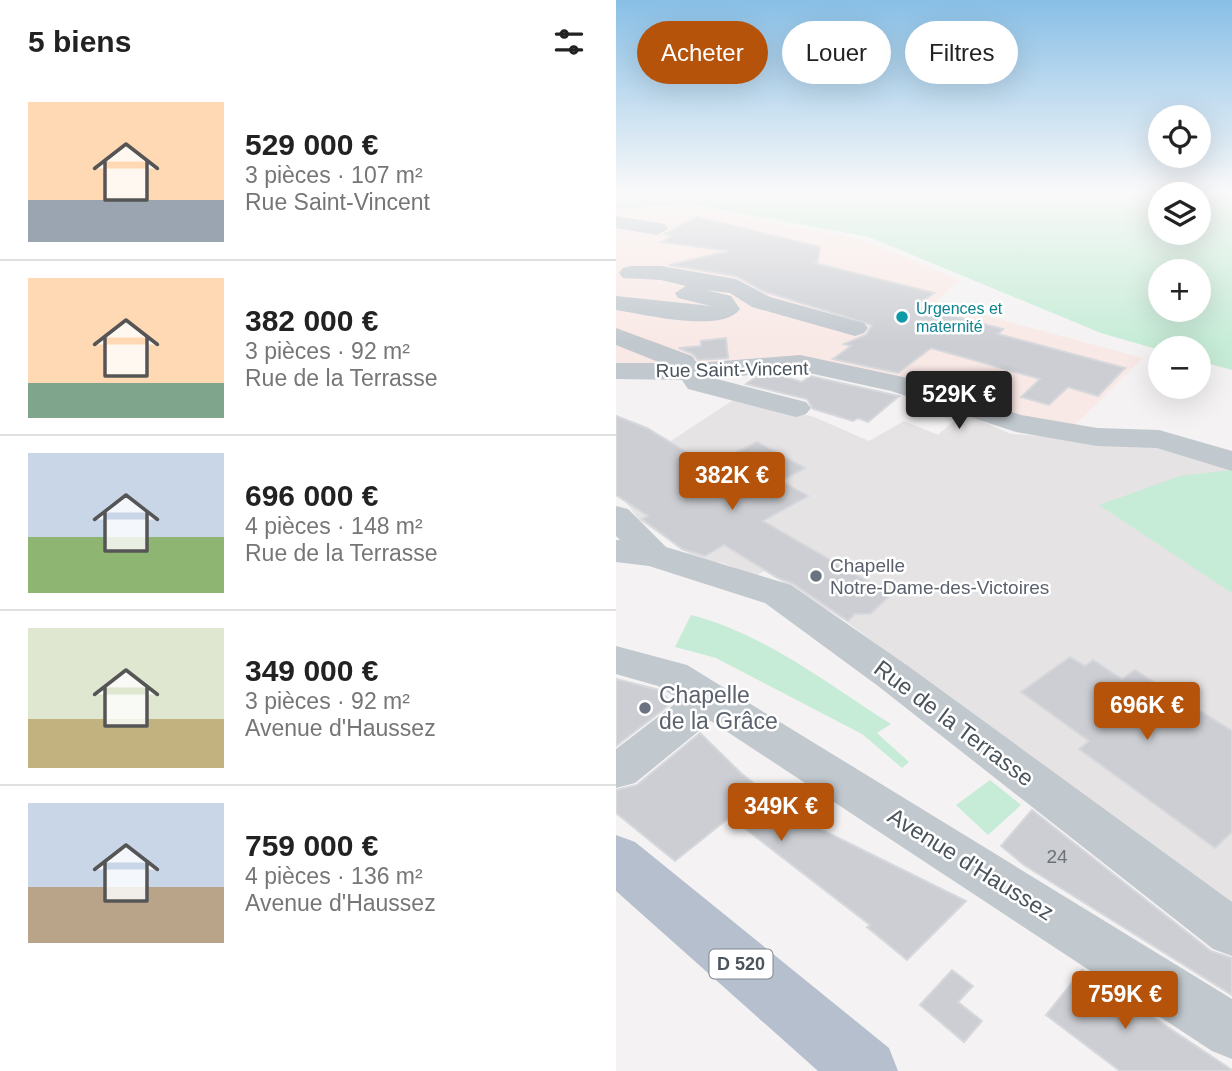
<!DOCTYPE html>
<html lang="fr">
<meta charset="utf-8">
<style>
:root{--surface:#fff;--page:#f6f6f6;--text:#222;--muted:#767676;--line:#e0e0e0;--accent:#b45309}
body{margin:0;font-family:Helvetica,sans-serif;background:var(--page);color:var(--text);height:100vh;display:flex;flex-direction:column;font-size:26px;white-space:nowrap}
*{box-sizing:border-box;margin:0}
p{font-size:23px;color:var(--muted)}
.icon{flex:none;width:38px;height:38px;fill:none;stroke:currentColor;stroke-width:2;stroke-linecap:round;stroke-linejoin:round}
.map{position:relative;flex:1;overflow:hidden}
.drawer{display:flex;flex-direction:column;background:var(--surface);width:616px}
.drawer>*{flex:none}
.banner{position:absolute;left:21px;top:21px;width:490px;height:63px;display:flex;gap:14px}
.controls{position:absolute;left:532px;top:105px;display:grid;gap:14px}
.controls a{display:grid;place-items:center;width:63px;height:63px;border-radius:50%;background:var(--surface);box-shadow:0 7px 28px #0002;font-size:35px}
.price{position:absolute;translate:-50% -60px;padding:0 16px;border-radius:7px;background:var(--accent);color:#fff;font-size:23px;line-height:46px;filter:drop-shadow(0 2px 4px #0008)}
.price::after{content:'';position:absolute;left:50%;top:42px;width:21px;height:16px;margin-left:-10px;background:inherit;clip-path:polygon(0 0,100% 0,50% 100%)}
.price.selected{background:#222;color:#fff}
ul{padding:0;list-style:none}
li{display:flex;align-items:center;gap:21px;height:175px;padding:0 28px}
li+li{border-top:2px solid var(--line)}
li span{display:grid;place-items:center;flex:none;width:196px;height:140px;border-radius:0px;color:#555}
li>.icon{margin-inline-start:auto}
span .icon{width:84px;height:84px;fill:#fffc;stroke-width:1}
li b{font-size:30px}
h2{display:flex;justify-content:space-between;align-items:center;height:84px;padding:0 28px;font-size:30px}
.tag{padding:0 24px;border-radius:32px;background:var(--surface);box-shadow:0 7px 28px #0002;font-size:24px;line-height:63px}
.tag.selected{background:var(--accent);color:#fff}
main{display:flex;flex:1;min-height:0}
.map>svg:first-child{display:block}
.education{fill:#e5e3e3}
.medical{fill:#f9e9e6}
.green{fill:#c6ecd7;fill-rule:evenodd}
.building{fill:#ccced3;stroke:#d6d8dc;stroke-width:2}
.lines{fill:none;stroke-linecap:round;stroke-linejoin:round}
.minor{fill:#c1c8ce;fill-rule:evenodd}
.major{fill:#b5bfcd;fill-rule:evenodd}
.culture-dot{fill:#0f9aa8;stroke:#fff;stroke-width:2.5}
.worship-dot{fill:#6b7280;stroke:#fff;stroke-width:2.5}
.labels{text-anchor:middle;stroke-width:5;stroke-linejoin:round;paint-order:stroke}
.far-culture-label{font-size:16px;fill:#0d838f;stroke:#fff;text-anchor:start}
.shield{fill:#fff;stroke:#81878e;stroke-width:2}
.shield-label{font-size:18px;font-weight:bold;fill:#4b545d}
.street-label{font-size:19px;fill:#4b545d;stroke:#fff}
.worship-label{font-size:19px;fill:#5b616d;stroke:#fff;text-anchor:start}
.near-number-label{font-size:19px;fill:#6b727a}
.near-worship-label{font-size:23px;fill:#5b616d;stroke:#fff;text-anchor:start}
.near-street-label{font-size:23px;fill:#4b545d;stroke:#fff}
</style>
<main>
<section class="drawer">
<h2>5 biens<svg class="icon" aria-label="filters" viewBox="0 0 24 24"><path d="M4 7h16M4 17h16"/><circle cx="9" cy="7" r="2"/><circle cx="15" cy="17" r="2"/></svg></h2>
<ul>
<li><span style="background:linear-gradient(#ffd9b3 70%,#9aa5b1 0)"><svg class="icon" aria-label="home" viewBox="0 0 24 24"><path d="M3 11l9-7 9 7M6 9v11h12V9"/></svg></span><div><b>529 000 €</b><p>3 pièces · 107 m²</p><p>Rue Saint-Vincent</p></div></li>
<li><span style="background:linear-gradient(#ffd9b3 75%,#7fa58c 0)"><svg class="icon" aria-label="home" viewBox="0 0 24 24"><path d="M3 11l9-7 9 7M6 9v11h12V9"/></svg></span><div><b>382 000 €</b><p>3 pièces · 92 m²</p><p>Rue de la Terrasse</p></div></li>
<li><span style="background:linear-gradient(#c9d6e8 60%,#8fb573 0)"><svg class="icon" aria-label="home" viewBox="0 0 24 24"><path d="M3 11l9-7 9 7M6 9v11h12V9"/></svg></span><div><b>696 000 €</b><p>4 pièces · 148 m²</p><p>Rue de la Terrasse</p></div></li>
<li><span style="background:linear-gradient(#dfe7d0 65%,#c2b280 0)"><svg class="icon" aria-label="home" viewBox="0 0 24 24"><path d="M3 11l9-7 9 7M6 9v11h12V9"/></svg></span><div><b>349 000 €</b><p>3 pièces · 92 m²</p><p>Avenue d'Haussez</p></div></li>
<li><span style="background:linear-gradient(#c9d6e8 60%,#b9a48a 0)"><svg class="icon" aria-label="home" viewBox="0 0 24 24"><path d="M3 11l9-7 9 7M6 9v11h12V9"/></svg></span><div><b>759 000 €</b><p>4 pièces · 136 m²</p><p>Avenue d'Haussez</p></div></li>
</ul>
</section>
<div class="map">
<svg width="616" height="1071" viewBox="0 0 616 1071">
<rect width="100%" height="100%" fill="#f4f2f2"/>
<path class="education" d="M122 397 198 417 253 441 288 421 322 435 347 413 395 434 533 444 616 470V915L231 622 149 571 139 576 107 563 82 560 23 520 10 502 44 448Z"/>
<path class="medical" d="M33 200 248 240 343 280 320 302 527 358 459 425 395 416 183 359 56 365 0 364V206Z"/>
<path class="green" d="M0 193H616V370L583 361V348L544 350 485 333 253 237 74 204 0 209ZM544 194H583V233H544ZM583 271V310H544V271Z
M616 470V593L483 505 564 476Z
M75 615C149 634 212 684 275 724L261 733 293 762 286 768 246 734 100 658 59 647Z
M374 780 405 805 372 835 340 805Z"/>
<path class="building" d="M81 217 204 247 201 263H198L318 293 300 306 387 329 382 334 509 368 482 396 452 387 433 405 405 397 424 379 315 348 282 373 217 359 235 346 228 344 250 335 256 325 147 291 120 276 53 265 113 251 46 242 56 236 49 234Z
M110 338 112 358 82 360 77 354 63 348 85 346V341Z
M163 375 186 382 194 376 283 396 252 422 242 418 237 421 197 409 191 399 130 384 140 377Z
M0 416 31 428 93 466 141 442 189 468 165 481 192 496 147 521 275 595 254 614H239L232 621 176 583 162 578 108 545 89 556 66 549 26 519 32 516 0 495Z
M454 657 469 666 477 660 506 679 519 670 616 731V832L599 848 463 749 473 741 405 692Z
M0 679 43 690 56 703 0 746Z
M84 733 126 774 180 817 350 901 291 960 251 927 254 925 114 817 59 861 0 813V790L21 785Z
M416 810 595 951 616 958V995L408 865 385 846Z
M336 970 357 986 342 1002 366 1021 348 1042 304 1005Z
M466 970 616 1070V1071H504L430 1015Z"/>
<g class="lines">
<path class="minor" d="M0 216 49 224 52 229 41 235 0 228Z
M15 266H45L120 279 154 297 248 323 252 328 248 333 239 336 136 307 114 293 90 290 115 296 124 309C107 334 27 314 0 310V296L95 306 62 298 59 293 70 286 45 280 7 278 3 273 7 268Z
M0 328 76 356 81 363 184 355 292 378 405 415 481 428 543 430 616 451V471L541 448 481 446 400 432 275 391 184 371 97 378 190 402 195 408 190 414 180 417 72 389 66 380 0 379V363H45L0 345Z
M0 506 12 509 50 547 175 585 292 666 616 902V956L597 949 262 686 149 603 33 566 0 562V540H4L0 536Z
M0 646 71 665 616 999V1059L596 1051 95 721 19 783 0 788V749L64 700 42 686 0 674Z"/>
<path class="major" d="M0 835 19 842 273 1048 282 1071H202L0 891Z"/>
</g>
<linearGradient id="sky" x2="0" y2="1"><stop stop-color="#88bfe6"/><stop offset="0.56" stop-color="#faf9f9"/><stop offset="1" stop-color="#faf9f9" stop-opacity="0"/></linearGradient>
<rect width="616" height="343" fill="url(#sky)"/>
<circle class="culture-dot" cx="286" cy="317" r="7"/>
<g class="worship-dot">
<circle cx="200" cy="576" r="7"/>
<circle cx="29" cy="708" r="7"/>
</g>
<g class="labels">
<g class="far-culture-label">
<text x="300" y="314">Urgences et<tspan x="300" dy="18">maternité</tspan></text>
</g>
<rect class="shield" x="93.5" y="949.5" width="63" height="29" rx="5"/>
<g class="shield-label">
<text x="125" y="970">D 520</text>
</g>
<g class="street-label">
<text transform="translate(116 369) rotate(-1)" y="7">Rue Saint-Vincent</text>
</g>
<g class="worship-label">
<text x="214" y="572">Chapelle<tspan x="214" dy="22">Notre-Dame-des-Victoires</tspan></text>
</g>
<g class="near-number-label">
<text x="441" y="863">24</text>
</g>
<g class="near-worship-label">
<text x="43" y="703">Chapelle<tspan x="43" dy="26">de la Grâce</tspan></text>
</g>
<g class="near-street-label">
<text transform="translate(338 723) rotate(37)" y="8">Rue de la Terrasse</text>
<text transform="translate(355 864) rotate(32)" y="8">Avenue d'Haussez</text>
</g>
</g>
</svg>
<div class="controls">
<a><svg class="icon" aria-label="locate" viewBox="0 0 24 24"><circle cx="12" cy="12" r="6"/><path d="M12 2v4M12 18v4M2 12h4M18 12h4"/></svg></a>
<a><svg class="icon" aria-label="layers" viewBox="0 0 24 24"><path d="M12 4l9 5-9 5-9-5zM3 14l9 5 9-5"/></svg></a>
<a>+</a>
<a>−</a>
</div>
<b class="price selected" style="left:343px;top:431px">529K €</b>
<b class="price" style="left:116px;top:512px">382K €</b>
<b class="price" style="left:531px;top:742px">696K €</b>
<b class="price" style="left:165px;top:843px">349K €</b>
<b class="price" style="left:509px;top:1031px">759K €</b>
<div class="banner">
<a class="tag selected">Acheter</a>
<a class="tag">Louer</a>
<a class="tag">Filtres</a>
</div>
</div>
</main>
